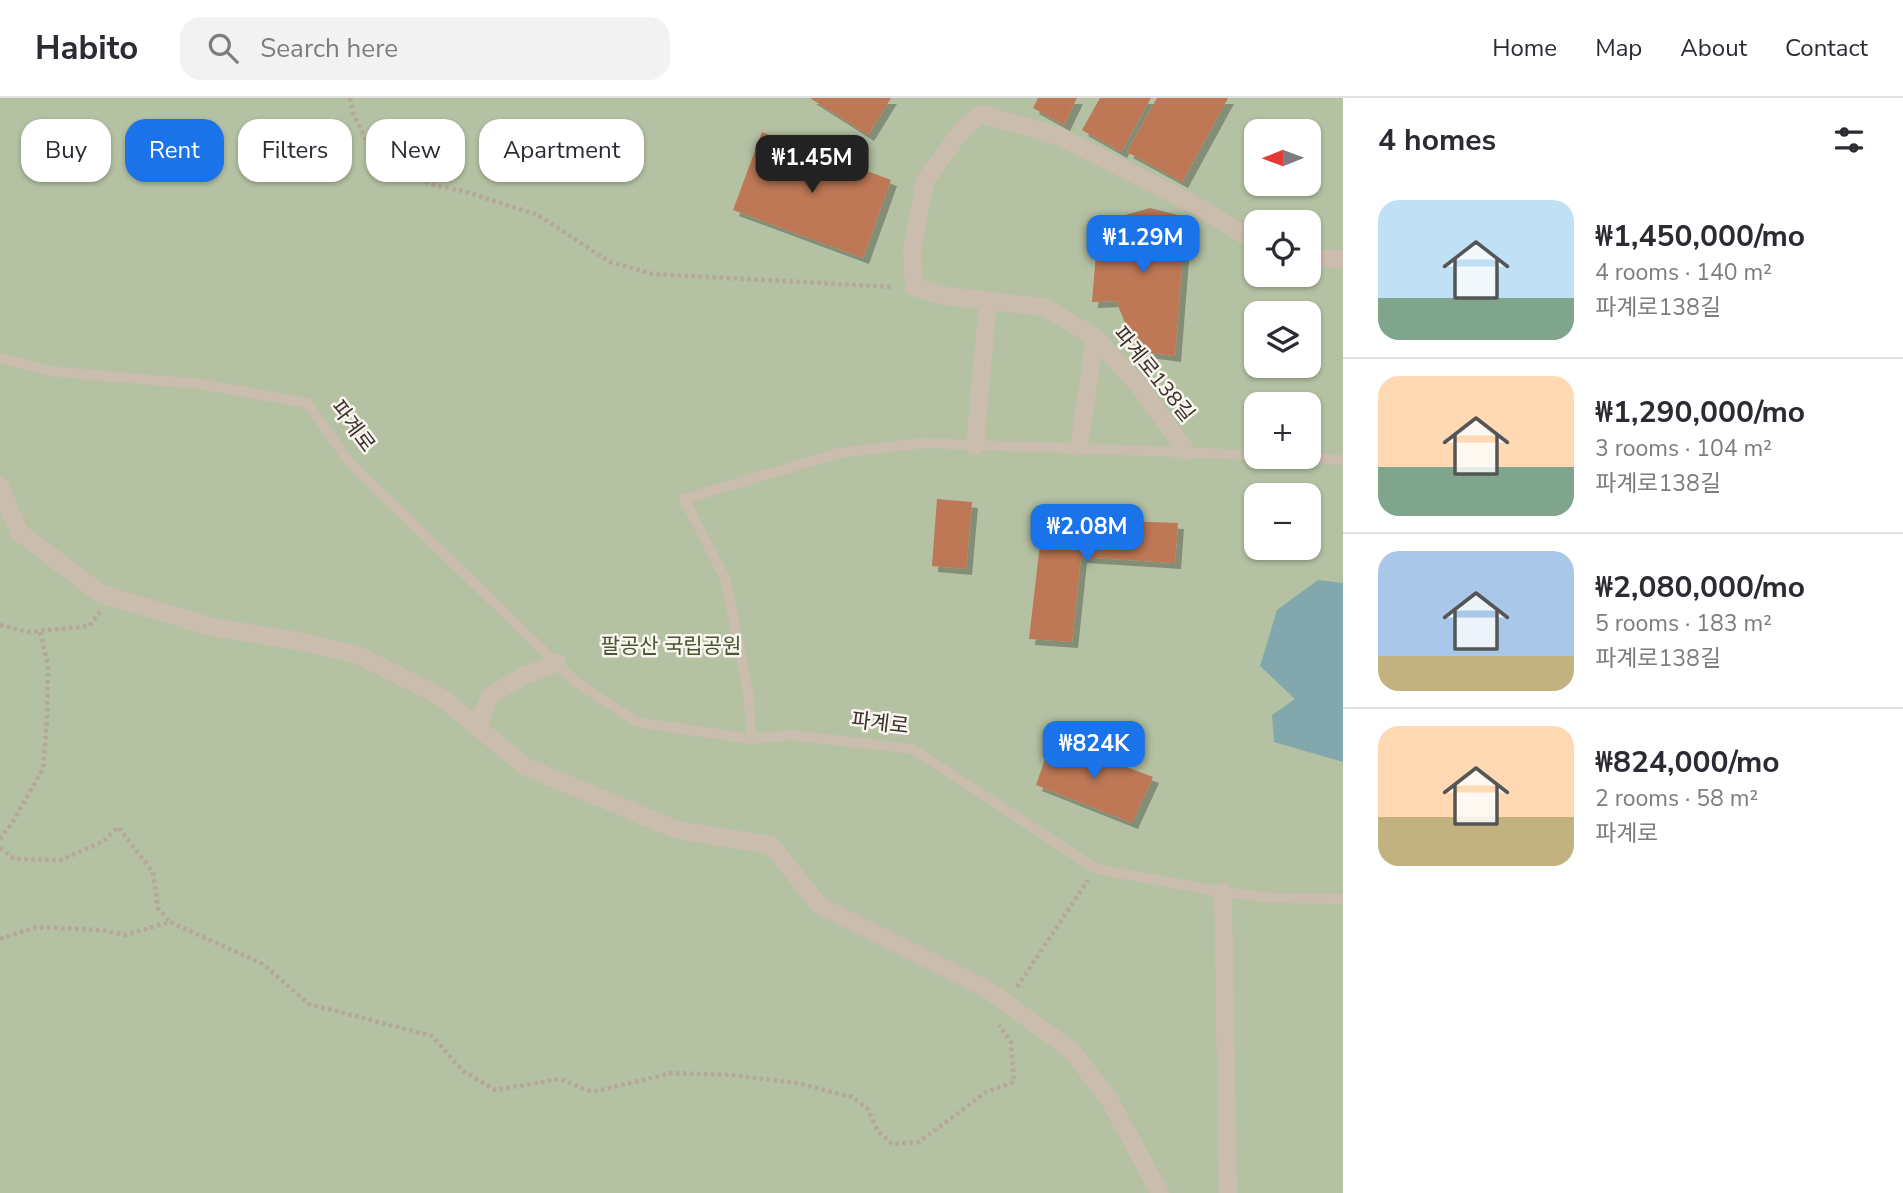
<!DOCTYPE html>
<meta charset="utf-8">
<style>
:root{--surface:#fff;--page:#f2f2f3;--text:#2b2b33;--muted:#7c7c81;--line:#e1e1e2;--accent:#1a73e8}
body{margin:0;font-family:"Nunito Sans","Noto Sans KR",sans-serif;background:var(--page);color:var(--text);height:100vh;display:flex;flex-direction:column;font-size:26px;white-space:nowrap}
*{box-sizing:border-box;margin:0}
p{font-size:23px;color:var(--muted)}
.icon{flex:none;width:38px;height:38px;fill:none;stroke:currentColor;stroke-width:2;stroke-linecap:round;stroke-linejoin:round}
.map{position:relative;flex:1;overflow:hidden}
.details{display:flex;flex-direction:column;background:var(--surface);width:560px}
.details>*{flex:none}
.guide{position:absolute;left:21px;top:21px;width:665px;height:63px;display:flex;gap:14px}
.needle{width:46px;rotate:269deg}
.fabs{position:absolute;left:1244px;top:21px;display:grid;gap:14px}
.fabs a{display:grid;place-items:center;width:77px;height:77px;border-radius:14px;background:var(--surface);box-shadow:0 2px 5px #0004;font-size:35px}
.price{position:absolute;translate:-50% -60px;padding:0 16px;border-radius:14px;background:var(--accent);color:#fff;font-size:23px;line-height:46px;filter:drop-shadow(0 2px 4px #0008)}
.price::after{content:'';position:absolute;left:50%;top:42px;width:21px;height:16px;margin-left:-10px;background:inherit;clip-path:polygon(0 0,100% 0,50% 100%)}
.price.active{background:#222;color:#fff}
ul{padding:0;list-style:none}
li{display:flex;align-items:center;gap:21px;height:175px;padding:0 35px}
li+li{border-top:2px solid var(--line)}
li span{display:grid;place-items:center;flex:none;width:196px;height:140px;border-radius:21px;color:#555}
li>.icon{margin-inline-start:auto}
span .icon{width:84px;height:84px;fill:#fffc;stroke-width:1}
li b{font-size:30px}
h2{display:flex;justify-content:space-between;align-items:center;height:84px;padding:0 35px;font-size:30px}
.tag{padding:0 24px;border-radius:21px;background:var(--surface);box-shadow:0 2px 5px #0004;font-size:24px;line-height:63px}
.tag.active{background:var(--accent);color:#fff}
header{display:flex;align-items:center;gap:42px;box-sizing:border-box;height:98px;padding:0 35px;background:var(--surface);border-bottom:2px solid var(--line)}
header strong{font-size:33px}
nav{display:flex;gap:38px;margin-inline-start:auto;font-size:24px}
.search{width:490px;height:63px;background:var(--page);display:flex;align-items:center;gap:18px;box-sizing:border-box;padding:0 24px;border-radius:21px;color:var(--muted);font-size:26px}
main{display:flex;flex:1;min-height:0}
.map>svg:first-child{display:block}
.green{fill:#b4c1a2;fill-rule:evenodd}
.water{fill:#82a8ad}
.building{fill:#be7854;filter:url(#shadow)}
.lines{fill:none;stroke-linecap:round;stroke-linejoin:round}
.path{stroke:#b6a898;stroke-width:4.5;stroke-dasharray:3.5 3.5;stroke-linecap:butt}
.service{stroke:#cabdae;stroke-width:10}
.minor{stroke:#cabdae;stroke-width:18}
.labels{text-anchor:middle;stroke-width:5;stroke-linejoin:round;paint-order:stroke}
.street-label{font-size:21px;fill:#39312c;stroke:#faf5ee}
.park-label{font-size:21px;fill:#455631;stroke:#faf5ee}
</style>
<header>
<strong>Habito</strong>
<div class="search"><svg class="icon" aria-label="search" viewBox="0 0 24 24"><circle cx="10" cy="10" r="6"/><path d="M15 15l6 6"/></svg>Search here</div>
<nav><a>Home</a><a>Map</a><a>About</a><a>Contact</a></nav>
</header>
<main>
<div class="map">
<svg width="1343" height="1095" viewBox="0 0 1343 1095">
<defs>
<filter id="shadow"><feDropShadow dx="6" dy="6" stdDeviation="0" flood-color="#0004"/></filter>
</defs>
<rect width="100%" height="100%" fill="#f2ece2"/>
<path class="green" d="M0 0H1343V1095H0ZM1256 33H1309V86H1256ZM1256 124H1309V177H1256ZM1256 215H1309V268H1256ZM1256 306H1309V359H1256ZM1256 397H1309V450H1256Z"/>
<path class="water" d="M1318 482 1343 485V664L1274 644 1272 617 1295 601 1260 568 1277 512Z"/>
<path class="building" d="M810 0H891L868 37Z
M1038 0H1077L1064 27 1033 10Z
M1100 0H1151L1121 54 1082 32Z
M1157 0H1228L1182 84 1127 54Z
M762 34 891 82 863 160 733 112Z
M1150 110 1186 119 1175 258 1137 253 1116 203 1092 204 1097 143 1111 121Z
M937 401 972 404 966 471 932 468Z
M1043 420 1178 425 1175 465 1081 459 1072 544 1029 541Z
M1052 641 1153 679 1132 725 1036 687Z"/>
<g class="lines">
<path class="path" d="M350 0 353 15 368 46 384 62 432 87 463 93 538 117 610 164 653 176 894 189
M0 527 28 534 89 528 100 514
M0 741 12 725 43 671 47 622 48 567 40 533
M0 750 14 761 61 762 104 743 118 729 153 774 158 810 170 824
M0 841 36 829 101 832 125 837 170 824 263 866 309 906 432 938 463 973 495 992 560 981 592 994 672 975 731 977 796 985 852 999 867 1010 878 1033 892 1046 919 1044 986 994 1014 984 1011 944 999 927
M1017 889 1088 782"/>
<path class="service" d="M0 260 49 273 200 286 307 305 351 366 576 584 637 624 751 641 790 637 913 651 1096 771 1223 794 1274 800 1343 801
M1281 359 1343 362
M751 641 749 600 726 482 684 401 839 355 923 345 1256 357"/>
<path class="minor" d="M1309 160 1343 161
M975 348 988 203
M1079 349 1095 239
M1186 353 1139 288 1095 239 1044 209 946 198 914 189 912 152 925 83 962 32 981 16 1058 38 1197 108 1256 144
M0 388 19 434 101 496 212 529 292 542 356 556 441 599 526 669 677 732 771 747 819 807 987 891 1072 953 1109 1001 1160 1095
M477 629 490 598 523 578 557 565
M1223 794 1228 1095"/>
</g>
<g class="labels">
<g class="street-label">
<text transform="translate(1154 276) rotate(51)" y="7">파계로138길</text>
<text transform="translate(353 328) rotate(53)" y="7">파계로</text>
<text transform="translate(880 625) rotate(7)" y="7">파계로</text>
</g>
<g class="park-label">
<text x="671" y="555">팔공산 국립공원</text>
</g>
</g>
</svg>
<div class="fabs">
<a><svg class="needle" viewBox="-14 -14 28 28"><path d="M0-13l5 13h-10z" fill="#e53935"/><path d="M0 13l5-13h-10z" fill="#7c7c81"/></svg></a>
<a><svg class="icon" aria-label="locate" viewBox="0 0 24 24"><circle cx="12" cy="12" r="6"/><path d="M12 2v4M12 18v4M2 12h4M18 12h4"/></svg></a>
<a><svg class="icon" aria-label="layers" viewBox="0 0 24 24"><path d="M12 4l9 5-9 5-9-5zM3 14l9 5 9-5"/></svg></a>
<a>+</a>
<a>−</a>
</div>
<b class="price active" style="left:812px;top:97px">₩1.45M</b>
<b class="price" style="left:1143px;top:177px">₩1.29M</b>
<b class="price" style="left:1087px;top:466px">₩2.08M</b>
<b class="price" style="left:1094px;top:683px">₩824K</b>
<div class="guide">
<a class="tag">Buy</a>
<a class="tag active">Rent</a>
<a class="tag">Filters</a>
<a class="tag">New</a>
<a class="tag">Apartment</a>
</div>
</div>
<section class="details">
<h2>4 homes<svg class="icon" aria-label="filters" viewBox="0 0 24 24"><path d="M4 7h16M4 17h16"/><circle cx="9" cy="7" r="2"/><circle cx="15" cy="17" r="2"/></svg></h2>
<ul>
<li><span style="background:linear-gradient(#bfe0f5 70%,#7fa58c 0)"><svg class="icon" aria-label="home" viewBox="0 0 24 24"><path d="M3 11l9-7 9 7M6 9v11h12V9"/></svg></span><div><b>₩1,450,000/mo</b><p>4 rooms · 140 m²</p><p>파계로138길</p></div></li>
<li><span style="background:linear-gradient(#ffd9b3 65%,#7fa58c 0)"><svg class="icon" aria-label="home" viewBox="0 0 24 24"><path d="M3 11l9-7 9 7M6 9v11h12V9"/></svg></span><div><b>₩1,290,000/mo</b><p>3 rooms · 104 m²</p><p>파계로138길</p></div></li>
<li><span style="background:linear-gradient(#a9c7e8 75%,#c2b280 0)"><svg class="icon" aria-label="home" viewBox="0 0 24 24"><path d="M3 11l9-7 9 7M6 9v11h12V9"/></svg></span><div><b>₩2,080,000/mo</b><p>5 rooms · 183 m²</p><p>파계로138길</p></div></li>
<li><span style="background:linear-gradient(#ffd9b3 65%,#c2b280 0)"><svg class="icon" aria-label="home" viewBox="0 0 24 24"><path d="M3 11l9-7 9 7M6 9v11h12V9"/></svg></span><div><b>₩824,000/mo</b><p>2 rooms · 58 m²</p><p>파계로</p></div></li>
</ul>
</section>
</main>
